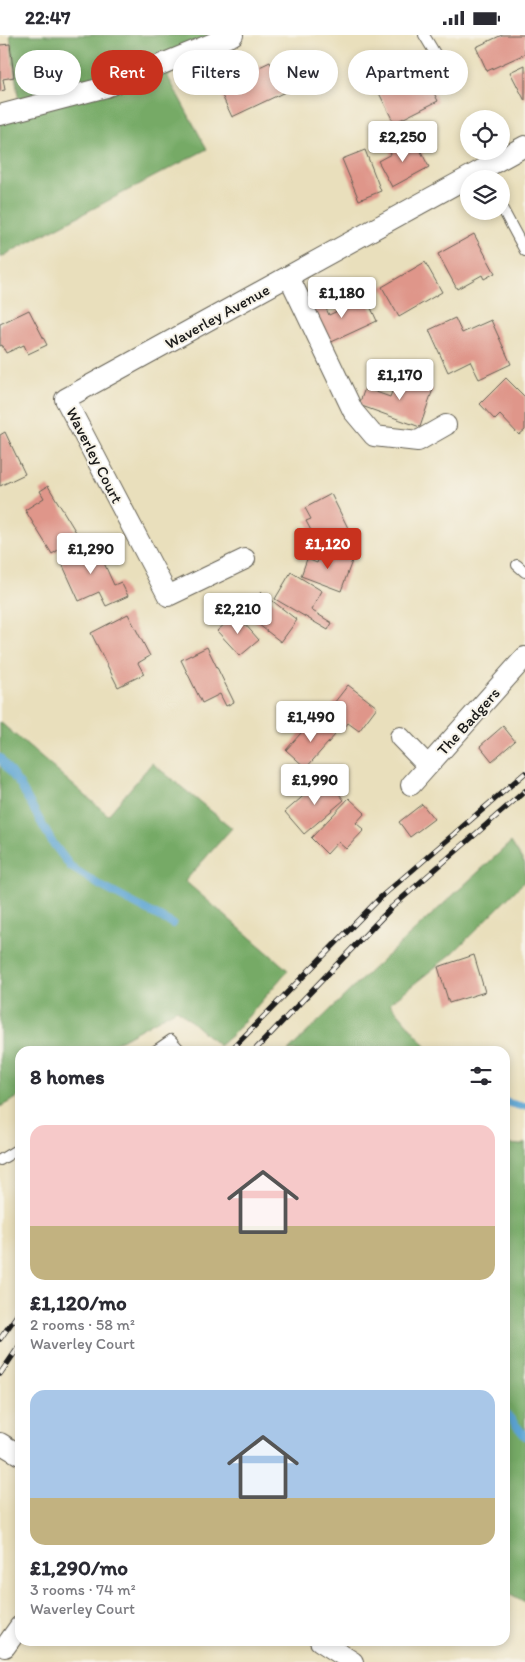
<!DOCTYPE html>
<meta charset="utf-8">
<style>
:root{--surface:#fff;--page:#f7f7f7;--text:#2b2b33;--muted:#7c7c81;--accent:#c8321e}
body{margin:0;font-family:Itim,sans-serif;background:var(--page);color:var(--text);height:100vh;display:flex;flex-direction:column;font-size:19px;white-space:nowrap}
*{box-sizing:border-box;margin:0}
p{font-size:16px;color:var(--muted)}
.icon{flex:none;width:28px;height:28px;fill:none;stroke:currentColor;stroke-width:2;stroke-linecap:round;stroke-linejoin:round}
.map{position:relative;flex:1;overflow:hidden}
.side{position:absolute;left:15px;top:1011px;width:495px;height:600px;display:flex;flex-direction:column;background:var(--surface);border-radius:15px;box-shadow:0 2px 8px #0003}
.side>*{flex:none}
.banner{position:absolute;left:15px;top:15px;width:495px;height:45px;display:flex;gap:10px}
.tools{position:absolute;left:460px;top:75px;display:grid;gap:10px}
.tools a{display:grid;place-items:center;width:50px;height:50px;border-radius:50%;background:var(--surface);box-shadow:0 2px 8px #0003;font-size:25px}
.price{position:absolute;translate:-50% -42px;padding:0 11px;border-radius:5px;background:#fff;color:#222;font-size:16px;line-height:32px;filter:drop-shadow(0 1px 2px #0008)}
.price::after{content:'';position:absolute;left:50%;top:30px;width:15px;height:11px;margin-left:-8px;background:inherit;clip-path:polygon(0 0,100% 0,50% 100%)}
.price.active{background:var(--accent);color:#fff}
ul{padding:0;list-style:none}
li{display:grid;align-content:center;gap:10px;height:265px;padding:0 15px}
li span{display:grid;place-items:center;height:155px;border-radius:15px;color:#555}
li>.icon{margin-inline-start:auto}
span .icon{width:90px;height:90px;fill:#fffc;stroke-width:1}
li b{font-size:21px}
h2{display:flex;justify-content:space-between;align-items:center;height:60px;padding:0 15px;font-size:21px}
.pill{padding:0 18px;border-radius:22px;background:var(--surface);box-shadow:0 2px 8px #0003;font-size:18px;line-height:45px}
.pill.active{background:var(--accent);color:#fff}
.status{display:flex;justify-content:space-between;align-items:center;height:35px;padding:0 25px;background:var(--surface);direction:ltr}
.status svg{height:14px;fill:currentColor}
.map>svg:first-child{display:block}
.forest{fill:#76aa66;stroke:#496341}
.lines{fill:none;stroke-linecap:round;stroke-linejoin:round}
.stream{stroke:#5ba4d3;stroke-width:8}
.building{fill:#df968a}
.lane-casing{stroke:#646054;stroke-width:12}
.street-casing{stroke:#646054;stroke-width:22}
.lane{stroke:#fff;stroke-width:10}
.street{stroke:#fff;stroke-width:20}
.rail-casing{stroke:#1c1c1c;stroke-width:5.5}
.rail{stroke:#f7f3e8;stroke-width:4;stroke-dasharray:11;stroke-linecap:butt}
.labels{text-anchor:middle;stroke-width:4;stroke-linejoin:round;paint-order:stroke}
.street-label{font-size:16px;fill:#1c1c1c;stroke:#f7f3e8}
</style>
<div class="status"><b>22:47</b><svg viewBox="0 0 49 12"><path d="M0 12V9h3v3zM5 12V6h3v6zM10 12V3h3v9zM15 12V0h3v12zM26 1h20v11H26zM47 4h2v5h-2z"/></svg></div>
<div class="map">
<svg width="525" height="1627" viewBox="0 0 525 1627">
<rect width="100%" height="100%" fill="#f7f3e8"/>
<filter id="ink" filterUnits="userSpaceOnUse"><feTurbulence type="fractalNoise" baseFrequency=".02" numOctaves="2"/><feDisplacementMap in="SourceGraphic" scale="10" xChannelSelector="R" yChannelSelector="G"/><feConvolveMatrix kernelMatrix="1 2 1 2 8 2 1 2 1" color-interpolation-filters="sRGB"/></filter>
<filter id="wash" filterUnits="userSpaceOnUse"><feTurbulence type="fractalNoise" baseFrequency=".0096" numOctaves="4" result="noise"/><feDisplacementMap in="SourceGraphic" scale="20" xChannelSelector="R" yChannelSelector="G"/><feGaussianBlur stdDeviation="1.12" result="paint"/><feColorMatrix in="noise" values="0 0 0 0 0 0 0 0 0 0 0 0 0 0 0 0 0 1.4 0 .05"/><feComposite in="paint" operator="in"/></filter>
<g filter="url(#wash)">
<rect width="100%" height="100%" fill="#e9dfbc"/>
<path class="forest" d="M10 0H212L168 42 207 114 12 216 0 223V81L20 75Z
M0 687 108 780 152 728 232 793 185 846 288 935 234 998 219 1011 177 974 101 1016H20V1061L0 1072Z
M511 807 525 829V846L453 918 390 968 430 1016H288L366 940Z
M505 1105 508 1109 521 1110 525 1108V1567L505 1556Z"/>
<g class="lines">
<path class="stream" d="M0 723 20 750 52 807 71 832 99 850 173 889
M505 1067 520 1071H525
M505 1377 525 1401"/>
</g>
<g id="blocks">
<path class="building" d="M502 0H525V19L487 36 476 12Z
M10 9 14 42 3 44 5 55 0 56V10Z
M270 27 285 57 232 82 218 52Z
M525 30V66L510 37Z
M422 34 438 66 394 88 378 56Z
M414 103 429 132 392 152 378 126 391 119 389 115Z
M365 115 381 156 359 165 342 124Z
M474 199 495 238 484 244 482 240 457 254 438 219Z
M425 227 442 257 399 282 382 252Z
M365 260 377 286 325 310 307 270 321 263 329 280 348 271 347 268Z
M29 275 47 310 28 319 24 310 6 318 2 310 0 311V289Z
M455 283 462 298 491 285 511 329 479 344 470 326 448 337 429 295Z
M398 341 433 354 420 392 359 370 365 353 390 362Z
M506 343 525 362V395L519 400 500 380 495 385 480 369Z
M5 397 25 439 0 451V400Z
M48 451 79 502 52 519 25 475 44 463 40 456Z
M331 459 353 503 336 512 330 501 317 507 306 486 311 484 305 473Z
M94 506 114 550 121 547 128 561 106 571 99 557 79 566 59 522Z
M322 515 352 526 341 556 301 541 307 524 317 528Z
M291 537 322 556 311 575 332 588 328 595 275 564Z
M261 557 297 585 281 607 245 579Z
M128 579 150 621 138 628 144 639 118 652 91 598Z
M236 579 259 605 240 621 217 596Z
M207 612 234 667 226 671 220 659 202 668 181 625Z
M348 650 377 672 359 696 348 688 343 695 324 681Z
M315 682 335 700 306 733 286 715Z
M503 691 515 706 492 726 480 711Z
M325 742 344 765 304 799 285 777Z
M349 763 365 778 356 788 364 795 346 814 338 807 327 819 311 803Z
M422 769 434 784 410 802 399 787Z
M474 920 485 957 449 968 438 932Z"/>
</g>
</g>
<g filter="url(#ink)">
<use href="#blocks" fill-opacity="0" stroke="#646054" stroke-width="1"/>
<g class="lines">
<g class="lane-casing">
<path id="lane" d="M424 0 442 30
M501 171 525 216
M517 530 525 537
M155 1016 171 1005 181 1016
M0 1125 20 1113"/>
</g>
<g class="street-casing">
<path id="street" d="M0 80 106 52 233 0
M289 242 353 376 374 401 418 406 446 390
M245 524 168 561 65 364 525 111
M400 702 428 731
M411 750 525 622
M0 1408 20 1420
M320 1606 353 1627
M5 1612 20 1591"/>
</g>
<use href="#lane" class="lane"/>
<use href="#street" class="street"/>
<g class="rail-casing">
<path id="rail" d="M230 1016 381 862 525 738
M254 1016 392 872 525 756
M0 1304 20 1276
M0 1339 20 1310"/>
</g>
<use href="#rail" class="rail"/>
</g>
</g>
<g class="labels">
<g class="street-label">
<text transform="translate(217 281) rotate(-29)" y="6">Waverley Avenue</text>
<text transform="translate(95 420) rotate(63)" y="6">Waverley Court</text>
<text transform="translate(468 686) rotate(-48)" y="6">The Badgers</text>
</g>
</g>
</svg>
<div class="tools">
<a><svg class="icon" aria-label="locate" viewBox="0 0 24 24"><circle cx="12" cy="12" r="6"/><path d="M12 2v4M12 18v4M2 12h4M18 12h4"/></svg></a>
<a><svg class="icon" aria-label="layers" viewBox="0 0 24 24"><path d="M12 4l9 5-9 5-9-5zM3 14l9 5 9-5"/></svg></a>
</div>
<b class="price" style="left:403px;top:128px">£2,250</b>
<b class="price" style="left:342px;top:284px">£1,180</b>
<b class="price" style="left:400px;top:366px">£1,170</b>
<b class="price active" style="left:328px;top:535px">£1,120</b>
<b class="price" style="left:91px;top:540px">£1,290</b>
<b class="price" style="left:238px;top:600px">£2,210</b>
<b class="price" style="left:311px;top:708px">£1,490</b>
<b class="price" style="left:315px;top:771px">£1,990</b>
<div class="banner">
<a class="pill">Buy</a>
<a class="pill active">Rent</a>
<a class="pill">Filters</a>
<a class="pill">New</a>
<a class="pill">Apartment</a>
</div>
<section class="side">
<h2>8 homes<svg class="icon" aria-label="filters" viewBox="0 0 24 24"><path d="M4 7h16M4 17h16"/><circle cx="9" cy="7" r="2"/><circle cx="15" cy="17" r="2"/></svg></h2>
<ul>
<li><span style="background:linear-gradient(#f6c9c9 65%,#c2b280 0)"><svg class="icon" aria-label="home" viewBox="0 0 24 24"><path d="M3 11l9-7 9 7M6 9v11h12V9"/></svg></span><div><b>£1,120/mo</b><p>2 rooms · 58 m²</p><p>Waverley Court</p></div></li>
<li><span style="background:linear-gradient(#a9c7e8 70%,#c2b280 0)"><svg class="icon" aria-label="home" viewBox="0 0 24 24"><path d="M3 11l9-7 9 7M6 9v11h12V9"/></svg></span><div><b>£1,290/mo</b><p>3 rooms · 74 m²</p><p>Waverley Court</p></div></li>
</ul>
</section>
</div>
